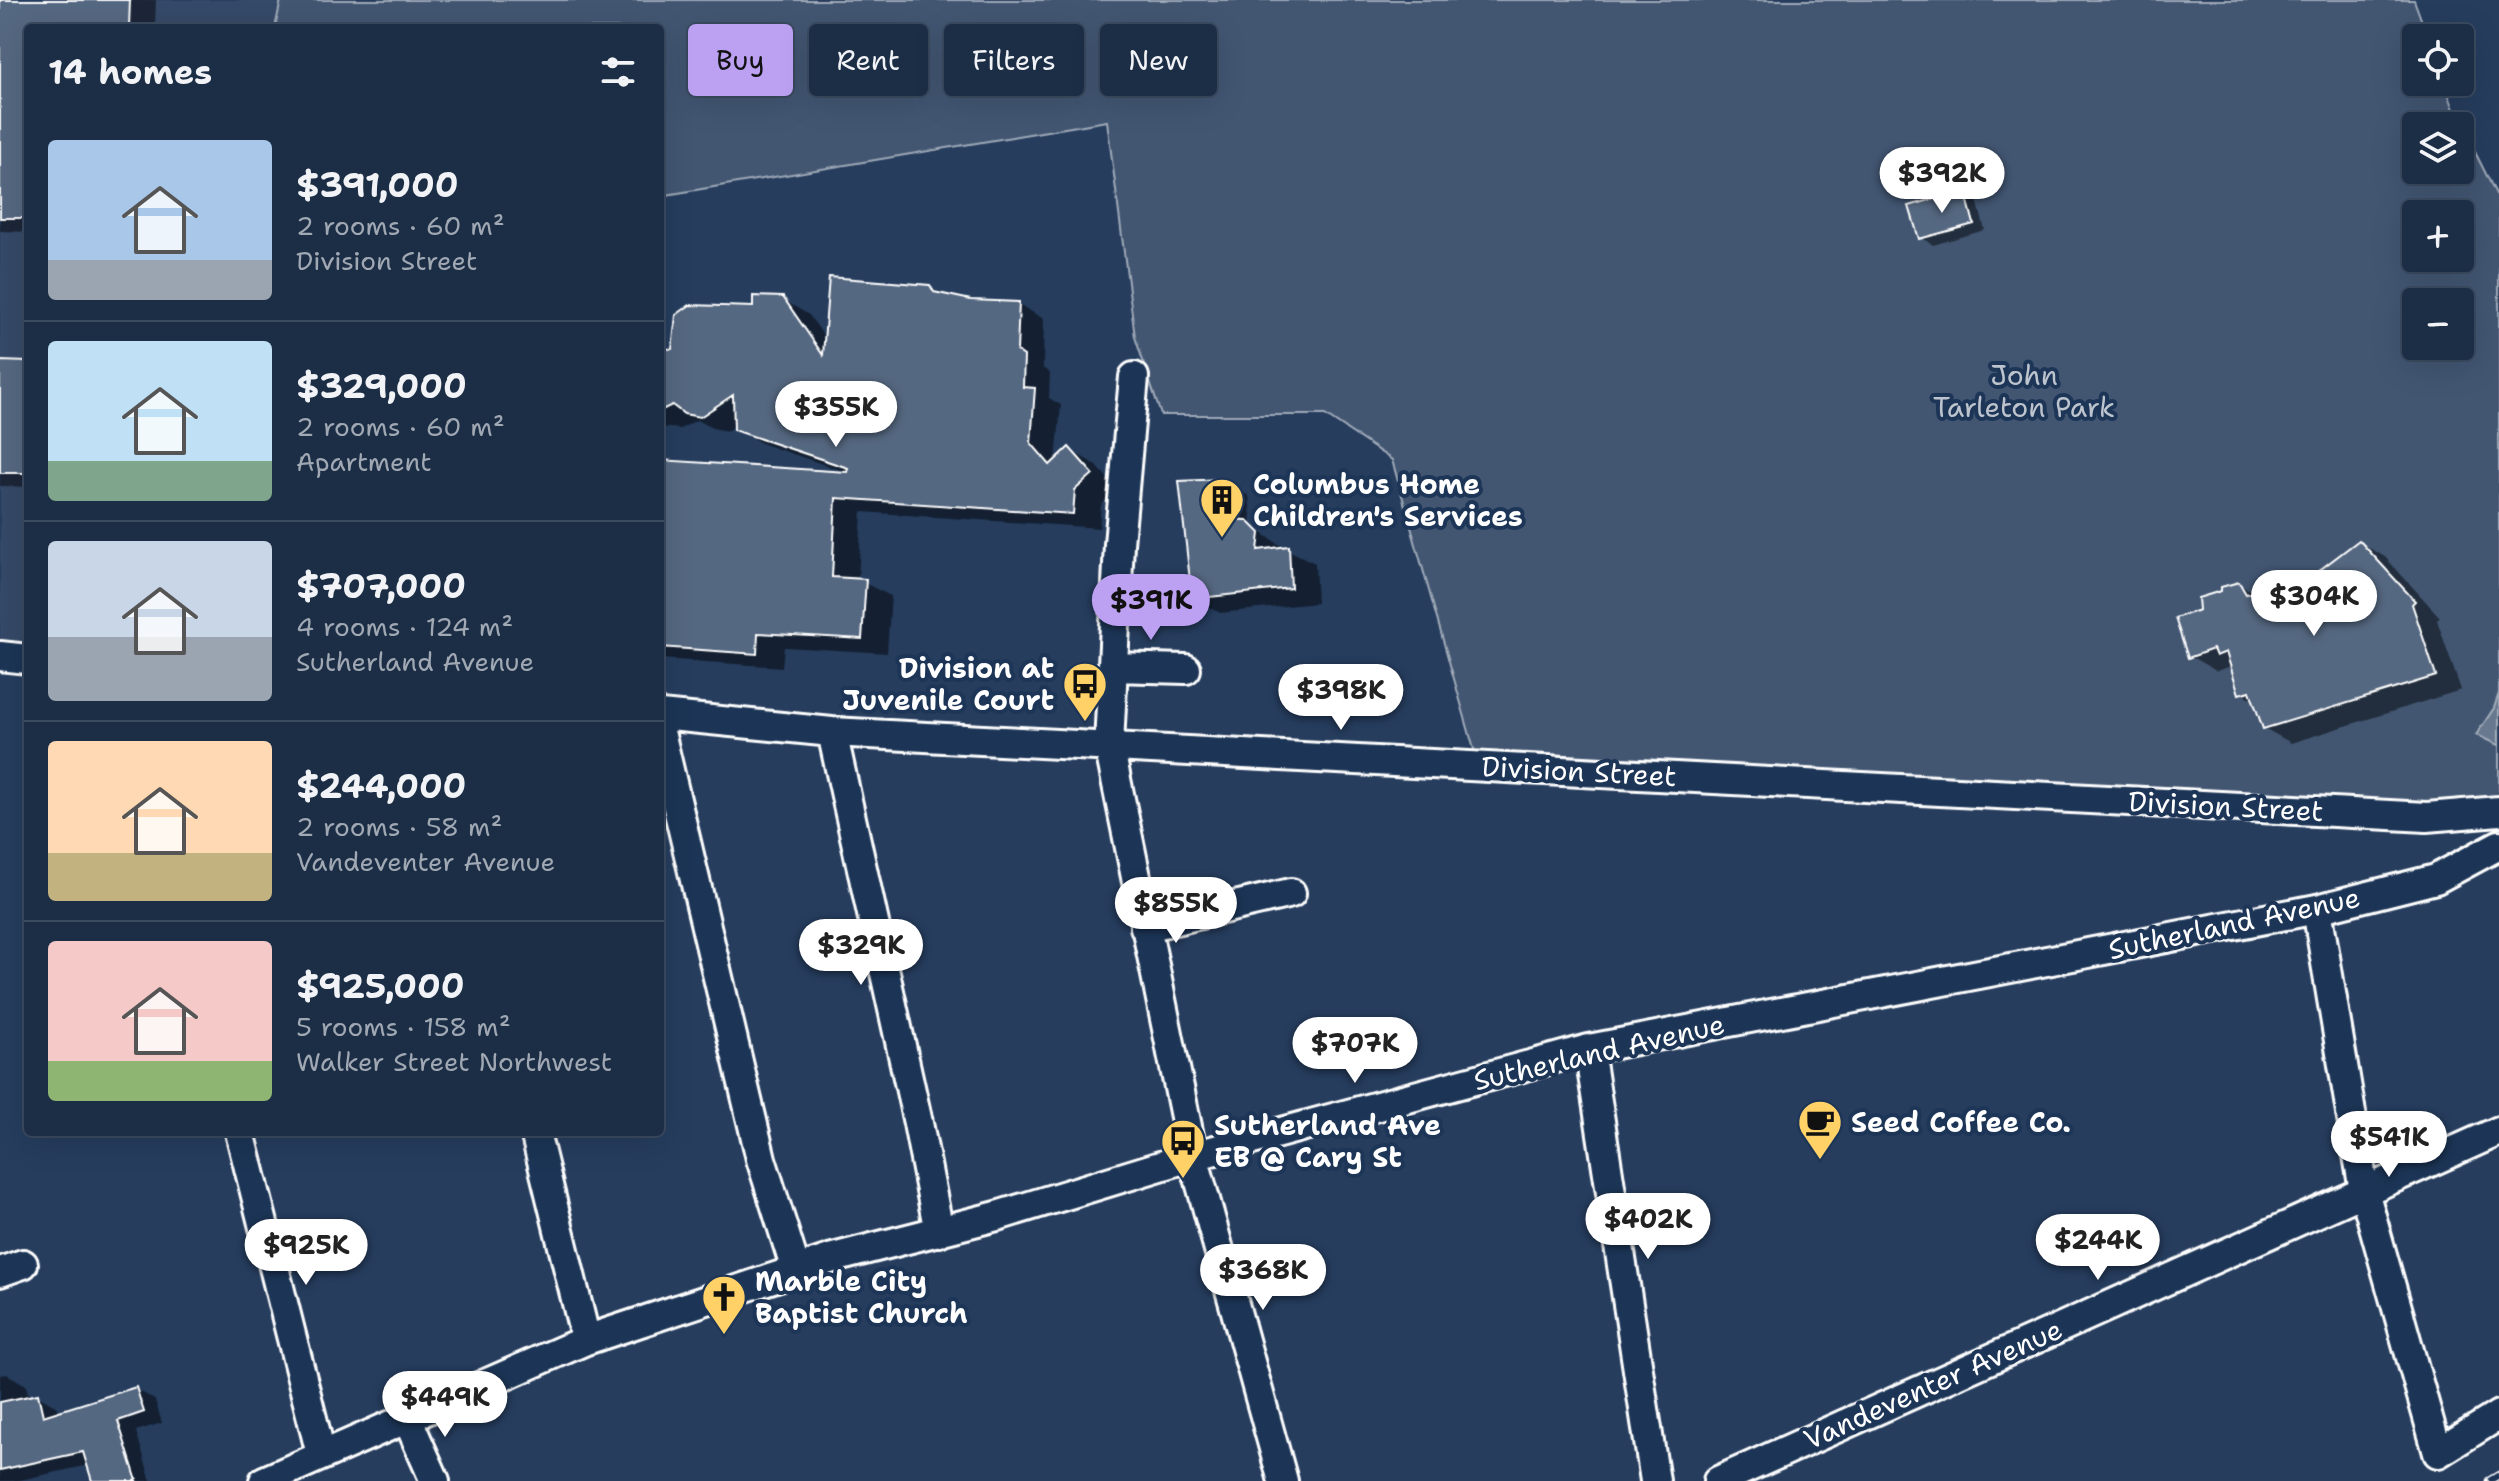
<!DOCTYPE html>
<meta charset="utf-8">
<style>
:root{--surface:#1c2e46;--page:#293a51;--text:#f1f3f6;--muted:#a0a8b3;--line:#3a4a5f;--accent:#bca0f2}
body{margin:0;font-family:"Shantell Sans",sans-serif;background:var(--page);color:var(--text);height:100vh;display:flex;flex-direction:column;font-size:30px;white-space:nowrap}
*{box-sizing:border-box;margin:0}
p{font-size:26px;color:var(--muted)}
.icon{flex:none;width:44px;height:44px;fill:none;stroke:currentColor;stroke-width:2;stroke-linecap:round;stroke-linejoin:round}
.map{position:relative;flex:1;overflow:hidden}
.side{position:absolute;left:24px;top:24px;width:640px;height:1112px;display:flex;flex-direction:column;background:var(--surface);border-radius:8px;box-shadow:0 8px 32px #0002,0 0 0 2px var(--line)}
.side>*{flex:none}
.banner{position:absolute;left:688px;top:24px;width:760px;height:72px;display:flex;gap:16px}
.controls{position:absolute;left:2402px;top:24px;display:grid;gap:16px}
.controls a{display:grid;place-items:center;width:72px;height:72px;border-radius:8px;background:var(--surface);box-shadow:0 8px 32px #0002,0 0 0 2px var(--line);font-size:40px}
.price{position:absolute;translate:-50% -68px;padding:0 18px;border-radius:28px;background:#fff;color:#222;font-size:26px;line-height:52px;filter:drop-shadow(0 2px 4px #0008)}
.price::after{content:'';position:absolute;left:50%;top:48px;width:24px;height:18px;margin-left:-12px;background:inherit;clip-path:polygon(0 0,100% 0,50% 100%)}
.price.selected{background:var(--accent);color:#111}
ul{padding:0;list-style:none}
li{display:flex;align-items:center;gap:24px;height:200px;padding:0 24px}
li+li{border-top:2px solid var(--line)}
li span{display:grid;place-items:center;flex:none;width:224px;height:160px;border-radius:8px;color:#555}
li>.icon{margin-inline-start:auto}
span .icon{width:96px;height:96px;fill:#fffc;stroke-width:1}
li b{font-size:34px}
h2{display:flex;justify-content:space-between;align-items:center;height:96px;padding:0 24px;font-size:34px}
.tag{padding:0 28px;border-radius:8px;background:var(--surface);box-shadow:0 8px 32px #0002,0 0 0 2px var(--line);font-size:28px;line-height:72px}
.tag.selected{background:var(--accent);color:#111}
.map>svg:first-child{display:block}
.built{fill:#344a68}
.green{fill:#425672;stroke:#a0aab8;stroke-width:2;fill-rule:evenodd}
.water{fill:#67788e;stroke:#a4aebb;stroke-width:2}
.shadow{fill:#0007}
.building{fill:#556781;stroke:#fff;stroke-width:2}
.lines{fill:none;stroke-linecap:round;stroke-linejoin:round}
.minor-casing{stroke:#fff;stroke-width:34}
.minor{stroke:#1d3557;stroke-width:28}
.rail-casing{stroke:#fff;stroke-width:9}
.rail{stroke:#1d3557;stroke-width:6;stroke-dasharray:18;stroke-linecap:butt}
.labels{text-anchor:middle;stroke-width:8;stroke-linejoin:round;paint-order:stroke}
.park-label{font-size:28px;fill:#bdc4ce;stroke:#1d3557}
.poi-label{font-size:28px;font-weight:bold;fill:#fff;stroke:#1d3557;text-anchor:start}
.street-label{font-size:28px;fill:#fff;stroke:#1d3557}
</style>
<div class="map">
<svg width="2499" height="1481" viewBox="0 0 2499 1481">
<rect width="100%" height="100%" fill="#263d5e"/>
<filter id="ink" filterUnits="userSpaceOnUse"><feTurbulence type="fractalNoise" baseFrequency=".0125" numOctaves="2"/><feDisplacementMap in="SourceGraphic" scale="16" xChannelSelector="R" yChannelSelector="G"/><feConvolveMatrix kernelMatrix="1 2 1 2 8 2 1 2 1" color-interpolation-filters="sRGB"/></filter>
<g filter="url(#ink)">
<path class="built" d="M0 0H281L275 28H28V643L0 640Z"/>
<path class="green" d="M281 0H2414L2428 38H2416V82H2444L2455 112 2499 200V797L2422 806 1475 753 1392 460 1325 415H1161L1135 337 1107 121 660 196V28H275ZM2416 126H2460V170H2416ZM2416 214H2460V258H2416ZM2416 302H2460V346H2416Z"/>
<path class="water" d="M2499 693V745H2498L2476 735 2494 708Z"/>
<path class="shadow" d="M0 0H156L155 28H28V232L0 231Z
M1964 193 1977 200 1985 230 1933 245 1920 237Z
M929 287 945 296 971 302 1018 304 1044 319 1043 368 1050 373 1049 398 1061 405 1056 462 1070 450 1096 465 1118 490 1101 505 1099 528 862 512 858 580 891 596 887 653 784 647 782 667 660 659V462L846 472 763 444 736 429V425L727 431 712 428 697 420 680 429 660 427V350L674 351 782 299 809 315 826 339Z
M0 363 28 364V487L0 486Z
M1223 481 1249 496 1252 526 1284 548 1315 563 1317 603 1220 613 1194 598Z
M2359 542 2385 557 2440 617 2437 620 2461 690 2291 743 2264 728 2255 701 2241 693 2232 666 2216 671 2190 656 2202 612 2239 584 2255 593 2314 576Z
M7 1374 26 1385 29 1398 38 1396 57 1407 58 1413 136 1389 155 1400 162 1423 136 1431 151 1481H94L89 1465 16 1481H0V1375Z"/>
<path class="building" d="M0 0H130L129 27 28 28V218H0Z
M1965 190 1974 224 1919 239 1909 206Z
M829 277 930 285 934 292 971 300 1019 302 1017 351 1024 356 1023 387 1035 388 1031 443 1050 465 1069 447 1093 474 1075 490 1073 514 836 498 832 577 866 579 862 639 758 633 757 654 660 647V460L847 472 848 468 734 430 733 395 700 417 684 414 672 405 660 411V348L672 349 676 315 690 305 753 307V296L783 297 823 355Z
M0 361 28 362V473H0Z
M1223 479 1228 519 1247 520 1260 533 1258 550 1289 546 1291 588 1192 599 1179 481Z
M2359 540 2415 601 2412 604 2436 676 2263 729 2250 691 2239 694 2226 652 2216 656 2213 649 2188 658 2175 618 2199 610 2198 598 2221 591V587L2239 582 2246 594 2313 575Z
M136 1387 144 1412 118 1421 137 1481H92L83 1452 0 1470V1402L38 1394 43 1416Z"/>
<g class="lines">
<g class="minor-casing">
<path id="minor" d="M1134 377 1119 544 1109 745 1193 1156 1283 1481
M0 656 28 659
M1114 667 1186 669
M660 715 832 732 2427 817 2499 811
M660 732 761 1159 796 1270
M832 732 918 1123 939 1232
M2317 909 2364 1191 2438 1453 2499 1415
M1145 927 1291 893
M1589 1049 1655 1481
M240 1132 321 1454
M535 1132 586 1340
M0 1272 23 1264
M407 1418 435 1481
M264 1481 586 1340 833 1258 997 1216 1193 1156 1589 1049 2317 909 2436 879 2499 845
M1718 1481 2499 1131"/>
</g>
<use href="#minor" class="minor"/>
<g class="rail-casing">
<path id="rail" d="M2489 1481 2499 1475"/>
</g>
<use href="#rail" class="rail"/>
</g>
</g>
<defs>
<g id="building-pin" transform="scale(2.3)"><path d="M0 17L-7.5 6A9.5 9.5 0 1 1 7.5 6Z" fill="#ffd166" stroke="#1d3557"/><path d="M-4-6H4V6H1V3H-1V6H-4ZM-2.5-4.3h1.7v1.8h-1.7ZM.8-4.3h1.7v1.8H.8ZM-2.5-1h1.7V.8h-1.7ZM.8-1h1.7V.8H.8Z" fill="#111"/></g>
<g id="bus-pin" transform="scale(2.3)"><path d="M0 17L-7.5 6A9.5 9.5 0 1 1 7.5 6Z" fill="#ffd166" stroke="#1d3557"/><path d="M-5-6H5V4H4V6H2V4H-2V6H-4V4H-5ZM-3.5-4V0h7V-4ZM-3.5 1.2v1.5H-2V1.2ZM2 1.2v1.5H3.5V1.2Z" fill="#111"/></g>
<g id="cafe-pin" transform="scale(2.3)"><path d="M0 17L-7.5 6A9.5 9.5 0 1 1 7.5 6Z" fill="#ffd166" stroke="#1d3557"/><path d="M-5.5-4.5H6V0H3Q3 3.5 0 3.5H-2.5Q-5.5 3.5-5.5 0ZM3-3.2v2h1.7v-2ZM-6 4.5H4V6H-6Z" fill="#111"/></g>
<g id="church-pin" transform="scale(2.3)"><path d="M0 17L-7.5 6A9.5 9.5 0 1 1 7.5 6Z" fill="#ffd166" stroke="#1d3557"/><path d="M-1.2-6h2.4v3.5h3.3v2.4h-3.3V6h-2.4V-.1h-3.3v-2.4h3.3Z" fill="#111"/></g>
</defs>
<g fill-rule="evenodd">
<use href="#building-pin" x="1222" y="500"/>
<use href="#bus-pin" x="1085" y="684"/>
<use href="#cafe-pin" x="1820" y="1122"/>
<use href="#bus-pin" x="1183" y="1141"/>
<use href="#church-pin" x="724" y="1297"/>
</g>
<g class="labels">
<g class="park-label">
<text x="2024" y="385">John<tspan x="2024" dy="32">Tarleton Park</tspan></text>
</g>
<g class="poi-label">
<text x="1253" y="494">Columbus Home<tspan x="1253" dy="32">Children's Services</tspan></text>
<text x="1054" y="678" text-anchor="end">Division at<tspan x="1054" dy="32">Juvenile Court</tspan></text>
<text x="1851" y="1132">Seed Coffee Co.</text>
<text x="1214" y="1135">Sutherland Ave<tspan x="1214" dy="32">EB @ Cary St</tspan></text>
<text x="755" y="1291">Marble City<tspan x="755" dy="32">Baptist Church</tspan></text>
</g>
<g class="street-label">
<text transform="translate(1579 771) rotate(3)" y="10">Division Street</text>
<text transform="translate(2226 806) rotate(3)" y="10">Division Street</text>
<text transform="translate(2234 923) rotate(-12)" y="10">Sutherland Avenue</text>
<text transform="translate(1599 1052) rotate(-13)" y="10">Sutherland Avenue</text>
<text transform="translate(1933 1384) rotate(-24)" y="10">Vandeventer Avenue</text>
</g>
</g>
</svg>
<div class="controls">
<a><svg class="icon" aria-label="locate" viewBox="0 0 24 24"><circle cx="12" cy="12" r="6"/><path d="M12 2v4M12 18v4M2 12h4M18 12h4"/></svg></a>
<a><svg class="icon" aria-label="layers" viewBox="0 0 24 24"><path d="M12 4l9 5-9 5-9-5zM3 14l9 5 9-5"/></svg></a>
<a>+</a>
<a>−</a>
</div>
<b class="price" style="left:1942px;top:215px">$392K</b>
<b class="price" style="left:836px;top:449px">$355K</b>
<b class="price" style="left:2314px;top:638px">$304K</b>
<b class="price selected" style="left:1151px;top:642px">$391K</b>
<b class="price" style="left:1341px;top:732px">$398K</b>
<b class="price" style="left:1176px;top:945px">$855K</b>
<b class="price" style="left:861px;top:987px">$329K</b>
<b class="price" style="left:1355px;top:1085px">$707K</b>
<b class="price" style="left:2389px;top:1179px">$541K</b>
<b class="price" style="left:1648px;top:1261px">$402K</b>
<b class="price" style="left:2098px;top:1282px">$244K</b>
<b class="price" style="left:306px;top:1287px">$925K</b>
<b class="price" style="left:1263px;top:1312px">$368K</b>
<b class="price" style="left:445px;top:1439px">$449K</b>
<div class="banner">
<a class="tag selected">Buy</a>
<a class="tag">Rent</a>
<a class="tag">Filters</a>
<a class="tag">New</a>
</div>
<section class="side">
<h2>14 homes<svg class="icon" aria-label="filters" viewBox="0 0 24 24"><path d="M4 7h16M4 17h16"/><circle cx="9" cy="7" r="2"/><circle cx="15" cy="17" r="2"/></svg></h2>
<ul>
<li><span style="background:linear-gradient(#a9c7e8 75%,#9aa5b1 0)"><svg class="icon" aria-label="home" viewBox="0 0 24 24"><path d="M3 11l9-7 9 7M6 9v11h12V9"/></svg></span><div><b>$391,000</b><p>2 rooms · 60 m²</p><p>Division Street</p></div></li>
<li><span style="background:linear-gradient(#bfe0f5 75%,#7fa58c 0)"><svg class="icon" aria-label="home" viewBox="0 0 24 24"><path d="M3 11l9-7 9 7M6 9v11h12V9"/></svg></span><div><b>$329,000</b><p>2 rooms · 60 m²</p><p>Apartment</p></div></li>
<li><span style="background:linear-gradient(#c9d6e8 60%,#9aa5b1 0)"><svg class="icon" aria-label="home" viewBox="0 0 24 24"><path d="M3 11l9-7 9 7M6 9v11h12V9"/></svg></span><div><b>$707,000</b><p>4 rooms · 124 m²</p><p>Sutherland Avenue</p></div></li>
<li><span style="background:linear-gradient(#ffd9b3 70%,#c2b280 0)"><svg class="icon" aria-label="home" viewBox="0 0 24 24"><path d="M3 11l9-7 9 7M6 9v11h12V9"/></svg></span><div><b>$244,000</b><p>2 rooms · 58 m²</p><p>Vandeventer Avenue</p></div></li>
<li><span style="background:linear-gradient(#f6c9c9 75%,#8fb573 0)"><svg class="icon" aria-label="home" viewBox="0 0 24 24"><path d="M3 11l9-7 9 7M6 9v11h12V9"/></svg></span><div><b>$925,000</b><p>5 rooms · 158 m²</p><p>Walker Street Northwest</p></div></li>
</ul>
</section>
</div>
